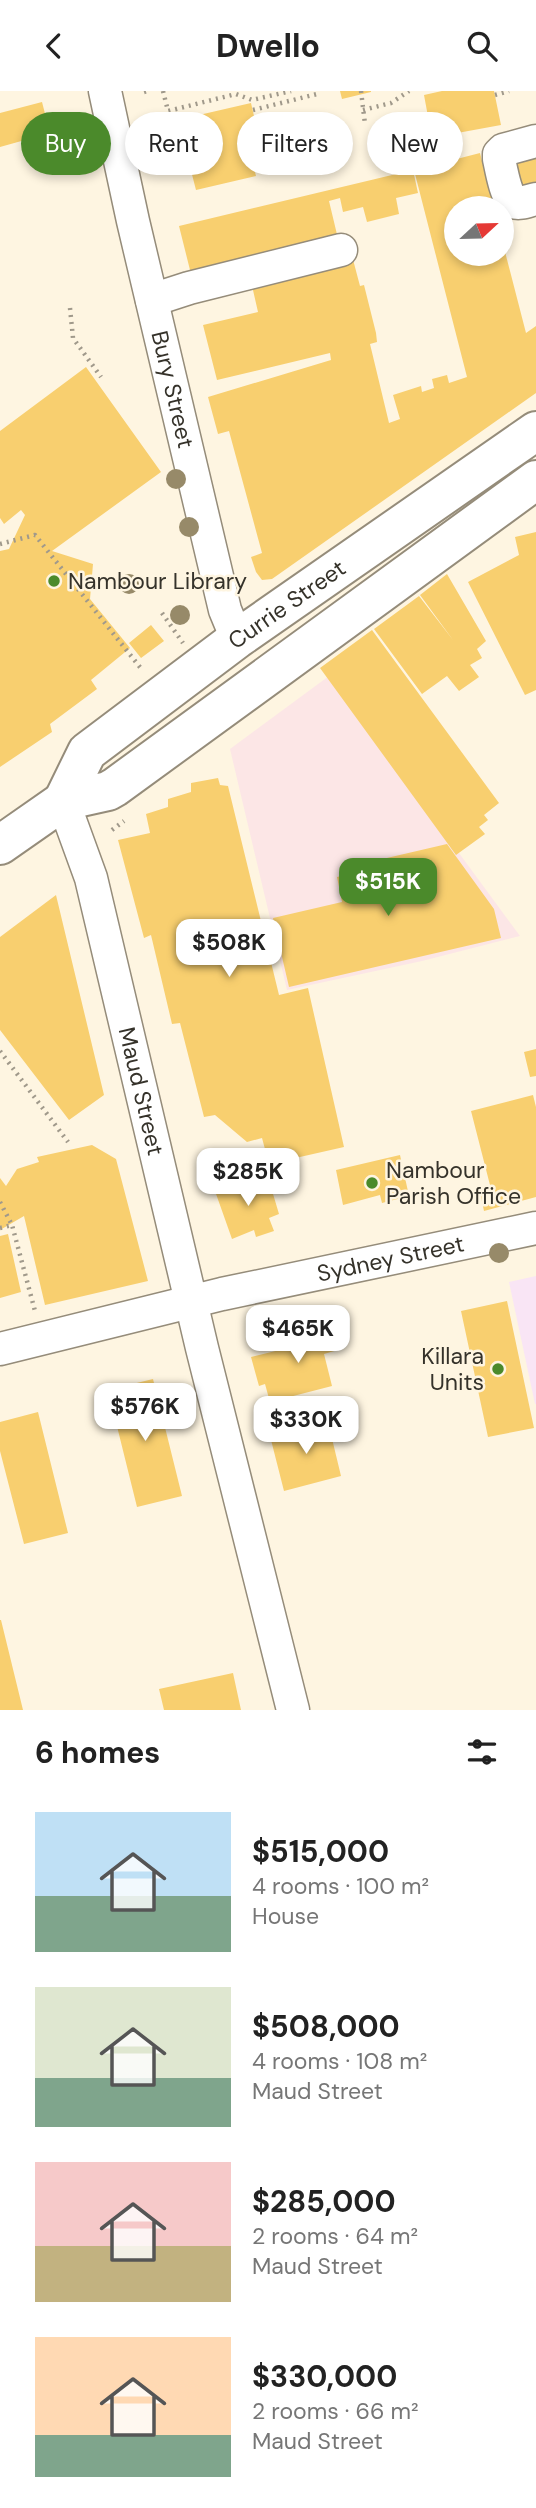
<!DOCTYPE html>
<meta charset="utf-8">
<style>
:root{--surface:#fff;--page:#f2f2f2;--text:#222;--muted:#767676;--accent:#4b8a2b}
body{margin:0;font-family:"DM Sans",sans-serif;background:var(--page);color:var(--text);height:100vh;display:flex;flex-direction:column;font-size:26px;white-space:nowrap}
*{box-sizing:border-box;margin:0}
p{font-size:23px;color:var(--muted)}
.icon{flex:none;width:38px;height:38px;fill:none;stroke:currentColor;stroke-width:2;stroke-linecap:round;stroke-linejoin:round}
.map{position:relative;height:1619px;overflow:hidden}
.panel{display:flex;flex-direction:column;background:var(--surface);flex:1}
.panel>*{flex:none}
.guide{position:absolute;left:21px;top:21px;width:495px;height:63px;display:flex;gap:14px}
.needle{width:46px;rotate:68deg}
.tools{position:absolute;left:444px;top:105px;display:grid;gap:14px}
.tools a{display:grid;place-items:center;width:70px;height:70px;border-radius:50%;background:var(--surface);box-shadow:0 4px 10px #0003;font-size:35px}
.price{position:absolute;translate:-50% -60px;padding:0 16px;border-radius:14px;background:#fff;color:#222;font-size:23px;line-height:46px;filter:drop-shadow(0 2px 4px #0008)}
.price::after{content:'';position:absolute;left:50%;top:42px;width:21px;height:16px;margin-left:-10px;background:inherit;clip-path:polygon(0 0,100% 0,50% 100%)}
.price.active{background:var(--accent);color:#fff}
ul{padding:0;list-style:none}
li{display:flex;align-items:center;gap:21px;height:175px;padding:0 35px}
li span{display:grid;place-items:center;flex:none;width:196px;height:140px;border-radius:0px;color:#555}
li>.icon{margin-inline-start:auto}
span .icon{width:84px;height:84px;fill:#fffc;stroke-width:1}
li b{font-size:30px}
h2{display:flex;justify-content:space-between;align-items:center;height:84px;padding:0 35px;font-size:30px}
.pill{padding:0 24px;border-radius:32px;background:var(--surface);box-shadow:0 4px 10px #0003;font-size:24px;line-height:63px}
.pill.active{background:var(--accent);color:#fff}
header{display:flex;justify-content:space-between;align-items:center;height:91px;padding:0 35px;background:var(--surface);font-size:32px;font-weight:700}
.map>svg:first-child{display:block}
.industrial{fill:#fce6e6}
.medical{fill:#f9e5f5}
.building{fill:#f8cf6f}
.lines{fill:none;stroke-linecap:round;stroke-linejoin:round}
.minor-casing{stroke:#958c7a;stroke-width:35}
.major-casing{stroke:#958c7a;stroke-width:42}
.path{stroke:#a0998b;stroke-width:4.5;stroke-dasharray:2 5;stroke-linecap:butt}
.minor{stroke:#fff;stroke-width:32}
.major{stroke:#fff;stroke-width:38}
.tree{fill:#978a69}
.poi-dot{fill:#4b8a2b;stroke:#fef5e1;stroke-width:2.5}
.labels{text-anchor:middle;stroke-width:5;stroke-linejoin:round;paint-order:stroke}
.street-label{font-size:23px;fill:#35322a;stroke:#fef5e1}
.poi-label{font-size:23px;fill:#35322a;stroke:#fef5e1;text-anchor:start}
</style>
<header><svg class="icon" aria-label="back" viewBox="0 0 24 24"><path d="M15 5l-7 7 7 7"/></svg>Dwello<svg class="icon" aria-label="search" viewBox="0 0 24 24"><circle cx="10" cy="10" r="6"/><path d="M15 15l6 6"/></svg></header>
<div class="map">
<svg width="536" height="1619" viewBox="0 0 536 1619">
<rect width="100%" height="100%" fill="#fef5e1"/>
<path class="industrial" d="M329 585 520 845 422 870 287 899 230 658Z"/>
<path class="medical" d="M536 1185V1313H535L509 1191Z"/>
<path class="building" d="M340 0H371V1L342 8Z
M442 0H494L501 34 441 45 437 29 429 31 424 4Z
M42 11 50 42 0 56V22Z
M251 12 260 51 248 53 256 85 196 99 181 41 176 42 173 30Z
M536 58V110L519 107 509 65Z
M480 62 494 117H457V163H502L503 153 526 242 536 235V302L272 488 262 489 256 481 251 466 262 462 229 340 218 343 208 306 331 269 330 262 217 289 203 234 258 221 250 186 351 161 360 195 364 194 376 242 377 251 370 253 389 332 400 328 393 304 421 295 422 301 434 297 432 288 447 284 449 292 467 286 414 79Z
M413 79 418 102 396 107 399 123 367 131 363 116 343 121 340 107 329 110 340 156 193 191 179 135Z
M86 276 161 381 52 460 93 473 90 508 130 557 91 589 97 598 50 633 52 641 0 676V460L9 458 25 424 21 419 4 433 0 427V340Z
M536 441V599L525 604 468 491 519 464 515 446Z
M447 483 486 550 477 558 482 567 470 574 479 586 459 600 447 585 422 603 374 538 419 505 453 549 420 504Z
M151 534 164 550 141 567 129 552Z
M372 539 499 712 484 724 488 729 479 736 485 743 456 764 320 577Z
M218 687 220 694 228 695 279 904 308 897 344 1056 269 1073 262 1047 247 1051 215 1024 204 1026 180 932 172 933 151 844 144 847 118 749 150 742 146 723 168 716V708L191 701V692Z
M447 753 494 818 501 847 289 896 273 827 342 811 337 786 362 780 361 773Z
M56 804 104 1004 69 1029 0 939V846Z
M536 958V985L530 986 524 961Z
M533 1004 536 1016V1106L484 1120 480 1102 491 1098 471 1020Z
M92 1054 116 1068 148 1190 45 1214 24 1125 0 1139V1087L6 1095 17 1078 39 1071 37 1066Z
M400 1064 409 1105 382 1112 380 1104 343 1114 336 1079Z
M268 1086 279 1123 269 1127 274 1140 256 1146 254 1139 232 1148 215 1100 246 1090 248 1094Z
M8 1143 21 1201 0 1207V1145Z
M507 1210 534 1337 488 1346 461 1220Z
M335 1233 341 1258 324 1263 332 1295 270 1311 265 1293 259 1295 251 1266 300 1254 297 1243Z
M153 1288 182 1405 137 1416 108 1299Z
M38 1321 68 1442 24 1453 0 1360V1331Z
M328 1331 341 1385 284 1400 270 1345Z
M0 1529H1L23 1619H0Z
M233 1582 241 1619H164L159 1598Z"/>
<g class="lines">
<g class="minor-casing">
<g id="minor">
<path id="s1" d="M105 0 133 130 225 519 237 548"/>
<path d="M536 50 503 59 499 63V68C501 77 506 107 514 111 519 114 530 109 536 108"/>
<path d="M152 209 189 197 341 159"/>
<path id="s2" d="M63 710 91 787 202 1257 293 1619"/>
<path id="s3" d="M0 1258 222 1203 536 1137"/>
</g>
</g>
<g class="major-casing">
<g id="major">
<path id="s4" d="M63 710 87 661 237 548 536 340"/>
<path d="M0 754 63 710 108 700 115 696 536 389"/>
</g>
</g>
<path class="path" d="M163 0 168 20 236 3 252 9 291 0
M361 0 365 33
M144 1 147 0
M495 4 509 0
M253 19 317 3 316 0
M363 19 391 12 409 0
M70 217 73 247 101 286
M0 453 35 444 143 580
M162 522 183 552
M112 739 124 730
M0 960 68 1051
M0 1111 12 1134
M0 1137 12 1134 35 1220"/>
<use href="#minor" class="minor"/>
<use href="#major" class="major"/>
</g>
<g class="tree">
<circle cx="176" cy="388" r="10"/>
<circle cx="189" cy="436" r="10"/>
<circle cx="129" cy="493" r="10"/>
<circle cx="180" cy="524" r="10"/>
<circle cx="499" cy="1162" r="10"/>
</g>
<g class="poi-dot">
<circle cx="54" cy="490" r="7"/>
<circle cx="372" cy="1092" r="7"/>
<circle cx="498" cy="1278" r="7"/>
</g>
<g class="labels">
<g class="street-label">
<text dy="8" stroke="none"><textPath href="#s1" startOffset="306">Bury Street</textPath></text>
<text dy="8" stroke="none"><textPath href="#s4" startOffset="303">Currie Street</textPath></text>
<text dy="8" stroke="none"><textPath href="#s2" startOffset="301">Maud Street</textPath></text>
<text dy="8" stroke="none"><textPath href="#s3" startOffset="401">Sydney Street</textPath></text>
</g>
<g class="poi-label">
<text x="68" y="498">Nambour Library</text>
<text x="386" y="1087">Nambour<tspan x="386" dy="26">Parish Office</tspan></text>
<text x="484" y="1273" text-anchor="end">Killara<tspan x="484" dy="26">Units</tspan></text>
</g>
</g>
</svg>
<div class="tools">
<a><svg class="needle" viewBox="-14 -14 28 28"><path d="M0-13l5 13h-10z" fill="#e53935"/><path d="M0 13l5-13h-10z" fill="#767676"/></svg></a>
</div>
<b class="price active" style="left:388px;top:827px">$515K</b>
<b class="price" style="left:229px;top:888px">$508K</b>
<b class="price" style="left:248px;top:1117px">$285K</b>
<b class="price" style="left:298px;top:1274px">$465K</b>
<b class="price" style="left:145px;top:1352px">$576K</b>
<b class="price" style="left:306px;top:1365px">$330K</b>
<div class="guide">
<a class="pill active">Buy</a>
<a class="pill">Rent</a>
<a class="pill">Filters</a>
<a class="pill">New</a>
</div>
</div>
<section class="panel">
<h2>6 homes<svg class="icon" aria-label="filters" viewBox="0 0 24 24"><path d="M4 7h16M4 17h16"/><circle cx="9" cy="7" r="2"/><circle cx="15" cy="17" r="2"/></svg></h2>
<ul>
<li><span style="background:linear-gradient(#bfe0f5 60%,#7fa58c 0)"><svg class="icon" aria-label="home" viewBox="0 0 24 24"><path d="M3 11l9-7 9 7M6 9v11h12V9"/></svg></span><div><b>$515,000</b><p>4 rooms · 100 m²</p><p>House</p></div></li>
<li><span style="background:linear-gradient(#dfe7d0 65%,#7fa58c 0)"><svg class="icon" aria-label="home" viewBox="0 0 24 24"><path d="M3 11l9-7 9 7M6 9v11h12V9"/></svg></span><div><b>$508,000</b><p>4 rooms · 108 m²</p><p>Maud Street</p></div></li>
<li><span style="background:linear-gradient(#f6c9c9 60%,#c2b280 0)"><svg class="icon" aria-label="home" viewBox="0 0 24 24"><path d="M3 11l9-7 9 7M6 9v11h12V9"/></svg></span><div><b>$285,000</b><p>2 rooms · 64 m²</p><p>Maud Street</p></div></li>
<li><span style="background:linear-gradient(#ffd9b3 70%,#7fa58c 0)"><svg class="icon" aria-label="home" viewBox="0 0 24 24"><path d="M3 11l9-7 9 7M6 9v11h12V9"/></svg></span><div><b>$330,000</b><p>2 rooms · 66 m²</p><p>Maud Street</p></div></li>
</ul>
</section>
